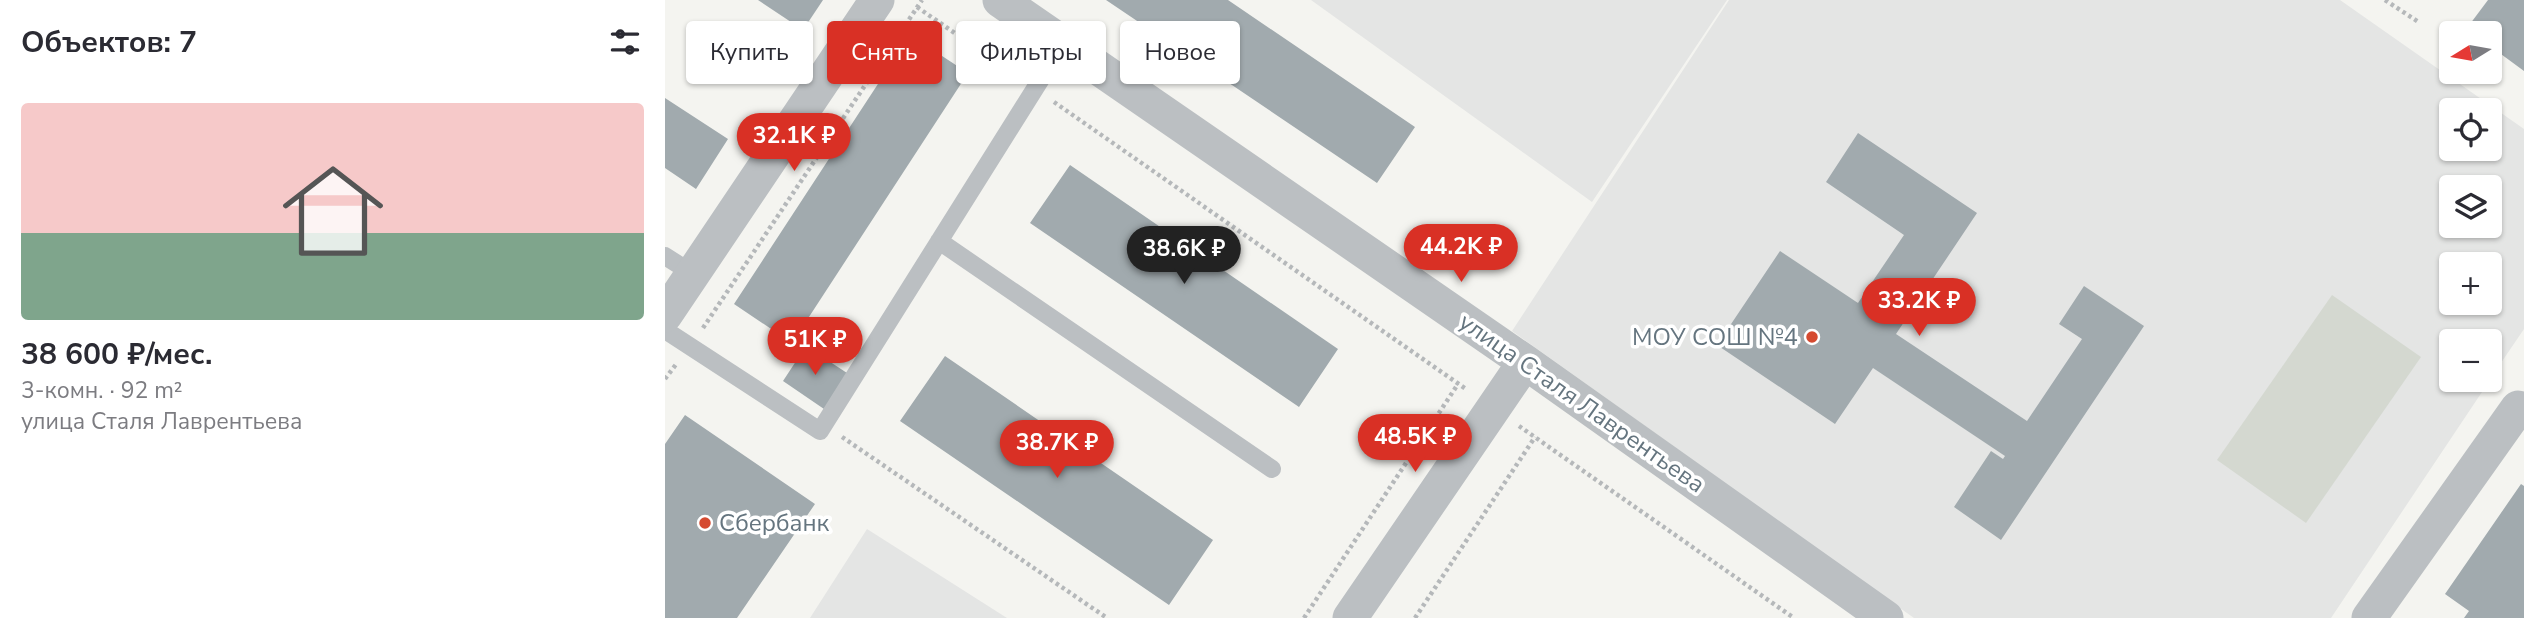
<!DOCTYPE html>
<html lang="ru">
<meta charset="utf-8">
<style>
:root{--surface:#fff;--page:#f7f7f7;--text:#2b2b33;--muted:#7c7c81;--line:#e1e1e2;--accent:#d93025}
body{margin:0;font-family:"Nunito Sans",sans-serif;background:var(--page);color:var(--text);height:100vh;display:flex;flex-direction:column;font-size:26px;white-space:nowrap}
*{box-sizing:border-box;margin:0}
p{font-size:23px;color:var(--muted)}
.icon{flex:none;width:38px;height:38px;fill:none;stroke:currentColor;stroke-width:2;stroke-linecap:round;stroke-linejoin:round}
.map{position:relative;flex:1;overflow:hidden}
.side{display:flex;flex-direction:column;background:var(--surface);width:665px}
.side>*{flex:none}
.guide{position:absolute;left:21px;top:21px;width:665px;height:63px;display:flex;gap:14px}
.needle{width:46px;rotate:259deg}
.buttons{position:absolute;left:1774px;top:21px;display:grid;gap:14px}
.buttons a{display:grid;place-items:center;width:63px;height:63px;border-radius:7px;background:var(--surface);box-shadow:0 2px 5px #0004;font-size:35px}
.price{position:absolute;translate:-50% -60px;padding:0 16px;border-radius:24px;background:var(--accent);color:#fff;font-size:23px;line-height:46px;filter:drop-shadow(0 2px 4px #0008)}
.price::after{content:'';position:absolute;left:50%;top:42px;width:21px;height:16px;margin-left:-10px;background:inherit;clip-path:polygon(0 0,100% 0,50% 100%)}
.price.on{background:#222;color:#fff}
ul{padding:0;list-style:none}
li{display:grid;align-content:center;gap:14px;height:371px;padding:0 21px}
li+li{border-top:2px solid var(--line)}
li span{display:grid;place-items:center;height:217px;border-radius:7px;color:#555}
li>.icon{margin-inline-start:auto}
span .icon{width:126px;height:126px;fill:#fffc;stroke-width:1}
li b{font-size:30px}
h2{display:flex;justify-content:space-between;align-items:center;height:84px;padding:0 21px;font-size:30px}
.pill{padding:0 24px;border-radius:7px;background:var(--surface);box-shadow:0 2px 5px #0004;font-size:24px;line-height:63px}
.pill.on{background:var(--accent);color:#fff}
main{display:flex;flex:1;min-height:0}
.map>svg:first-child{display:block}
.built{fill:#e4e5e4;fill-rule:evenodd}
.green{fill:#d4d8d0}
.building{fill:#a1aaae}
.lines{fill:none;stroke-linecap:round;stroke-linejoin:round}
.path{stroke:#b5b8ba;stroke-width:4.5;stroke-dasharray:3.5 3.5;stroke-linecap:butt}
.service{stroke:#bbbfc2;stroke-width:18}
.minor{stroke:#bbbfc2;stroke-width:35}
.poi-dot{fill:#d54a30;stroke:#fff;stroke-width:2.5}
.labels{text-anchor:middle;stroke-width:7;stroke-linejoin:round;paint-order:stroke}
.poi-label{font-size:24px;fill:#65757f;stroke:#fff;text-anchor:end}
.street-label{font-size:24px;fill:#65757f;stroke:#fff}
</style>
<main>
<section class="side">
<h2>Объектов: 7<svg class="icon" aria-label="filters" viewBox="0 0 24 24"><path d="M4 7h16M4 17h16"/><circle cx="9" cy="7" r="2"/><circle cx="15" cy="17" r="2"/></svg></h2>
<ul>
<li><span style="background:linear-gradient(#f6c9c9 60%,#7fa58c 0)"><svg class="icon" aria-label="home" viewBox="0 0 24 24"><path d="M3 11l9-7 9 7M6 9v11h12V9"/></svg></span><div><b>38 600 ₽/мес.</b><p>3-комн. · 92 m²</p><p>улица Сталя Лаврентьева</p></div></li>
</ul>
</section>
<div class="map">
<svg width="1859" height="618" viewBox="0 0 1859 618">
<rect width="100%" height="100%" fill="#f4f4f0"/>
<path class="built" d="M646 0H1062L927 202Z
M1064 0H1675L1859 129V329L1825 379V341H1787V380H1825L1666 618H1249L847 331ZM1787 110H1825V149H1787ZM1787 187H1825V226H1787ZM1787 264H1825V303H1787Z
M202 529 342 618H145Z"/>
<path class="green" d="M1667 295 1756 357 1641 523 1552 460Z"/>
<path class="building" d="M93 0H158L138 30Z
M441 0H563L750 127 712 183Z
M1823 0H1859V71L1825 46V33H1809L1802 28Z
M245 35 303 73 127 343 69 304Z
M0 98 63 139 31 189 0 168Z
M1193 133 1312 213 1231 334 1362 421 1417 339 1394 324 1419 286 1479 326 1336 540 1289 507 1326 451 1338 459 1340 456 1208 368 1170 424 1052 345 1115 251 1193 303 1239 235 1161 182Z
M405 165 673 349 634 407 365 223Z
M141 346 182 373 159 409 118 381Z
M280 356 548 540 504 605 235 421Z
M20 415 150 504 72 618H0V444Z
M1856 484 1859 486V618H1799L1804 611 1780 594Z"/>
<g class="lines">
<path class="path" d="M1720 0 1755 23
M252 7 350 75
M389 102 801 389
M38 328 257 0
M0 379 12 363
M854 426 1129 618
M177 437 442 618
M639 618 793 384
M750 618 870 437"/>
<path class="service" d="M274 241 607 469
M0 256 28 274
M0 330 155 431 398 44"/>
<path class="minor" d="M335 0 860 362 1221 618
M0 315 212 0
M685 618 860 362
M1704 618 1853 408"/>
</g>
<g class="poi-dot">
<circle cx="1147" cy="337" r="7"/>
<circle cx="40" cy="523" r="7"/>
</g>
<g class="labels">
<g class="poi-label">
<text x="1133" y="345">МОУ СОШ №4</text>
<text x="54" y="531" text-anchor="start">Сбербанк</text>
</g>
<g class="street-label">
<text transform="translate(917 403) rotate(35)" y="8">улица Сталя Лаврентьева</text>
</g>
</g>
</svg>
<div class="buttons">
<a><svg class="needle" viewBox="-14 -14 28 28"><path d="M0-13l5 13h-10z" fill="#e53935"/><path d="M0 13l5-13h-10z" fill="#7c7c81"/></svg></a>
<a><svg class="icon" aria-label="locate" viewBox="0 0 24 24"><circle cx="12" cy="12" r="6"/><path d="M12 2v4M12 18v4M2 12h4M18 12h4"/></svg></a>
<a><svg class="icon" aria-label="layers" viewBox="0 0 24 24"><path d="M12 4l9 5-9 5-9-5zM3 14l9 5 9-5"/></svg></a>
<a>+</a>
<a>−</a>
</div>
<b class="price" style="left:129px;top:173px">32.1K ₽</b>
<b class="price" style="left:796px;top:284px">44.2K ₽</b>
<b class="price on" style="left:519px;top:286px">38.6K ₽</b>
<b class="price" style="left:1254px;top:338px">33.2K ₽</b>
<b class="price" style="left:150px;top:377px">51K ₽</b>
<b class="price" style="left:750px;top:474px">48.5K ₽</b>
<b class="price" style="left:392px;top:480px">38.7K ₽</b>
<div class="guide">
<a class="pill">Купить</a>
<a class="pill on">Снять</a>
<a class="pill">Фильтры</a>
<a class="pill">Новое</a>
</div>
</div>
</main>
